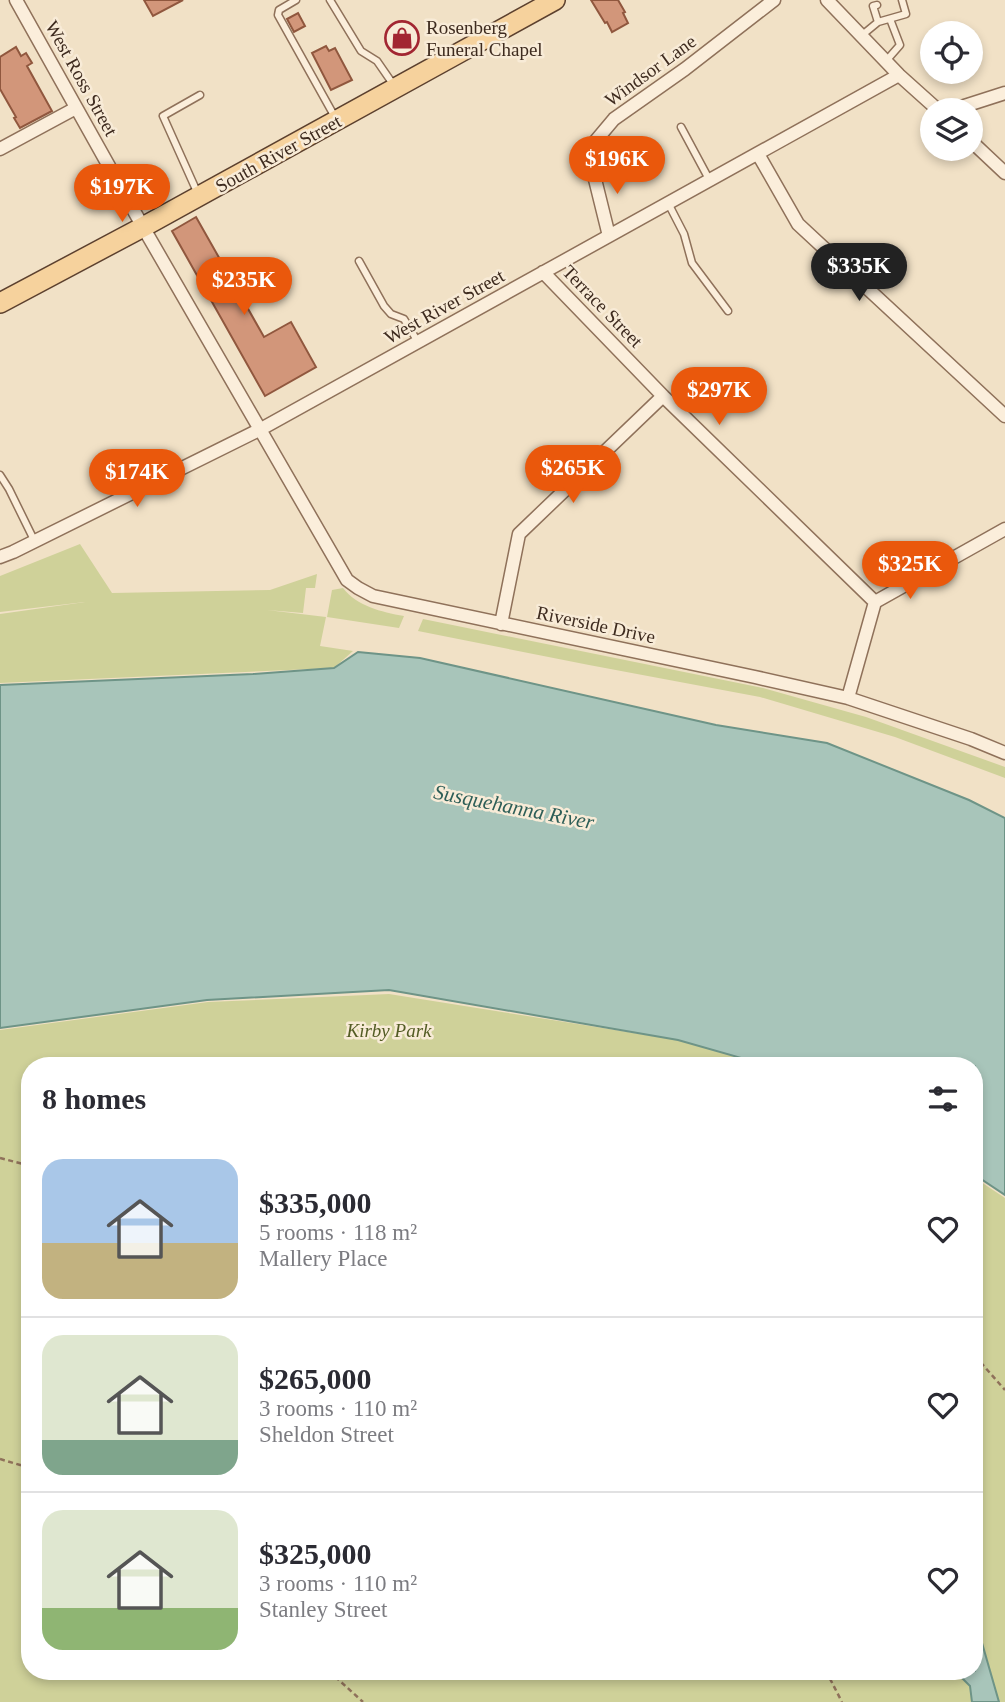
<!DOCTYPE html>
<meta charset="utf-8">
<style>
:root{--surface:#fff;--page:#f7f7f7;--text:#2b2b33;--muted:#7c7c81;--line:#e1e1e2;--accent:#ea580c}
body{margin:0;font-family:Georgia,serif;background:var(--page);color:var(--text);height:100vh;display:flex;flex-direction:column;font-size:26px;white-space:nowrap}
*{box-sizing:border-box;margin:0}
p{font-size:23px;color:var(--muted)}
.icon{flex:none;width:38px;height:38px;fill:none;stroke:currentColor;stroke-width:2;stroke-linecap:round;stroke-linejoin:round}
.map{position:relative;flex:1;overflow:hidden}
.sheet{position:absolute;left:21px;top:1057px;width:962px;height:623px;display:flex;flex-direction:column;background:var(--surface);border-radius:28px;box-shadow:0 4px 10px #0003}
.sheet>*{flex:none}
.tools{position:absolute;left:920px;top:21px;display:grid;gap:14px}
.tools a{display:grid;place-items:center;width:63px;height:63px;border-radius:50%;background:var(--surface);box-shadow:0 4px 10px #0003;font-size:35px}
.price{position:absolute;translate:-50% -60px;padding:0 16px;border-radius:24px;background:var(--accent);color:#fff;font-size:23px;line-height:46px;filter:drop-shadow(0 2px 4px #0008)}
.price::after{content:'';position:absolute;left:50%;top:42px;width:21px;height:16px;margin-left:-10px;background:inherit;clip-path:polygon(0 0,100% 0,50% 100%)}
.price.on{background:#222;color:#fff}
ul{padding:0;list-style:none}
li{display:flex;align-items:center;gap:21px;height:175px;padding:0 21px}
li+li{border-top:2px solid var(--line)}
li span{display:grid;place-items:center;flex:none;width:196px;height:140px;border-radius:21px;color:#555}
li>.icon{margin-inline-start:auto}
span .icon{width:84px;height:84px;fill:#fffc;stroke-width:1}
li b{font-size:30px}
h2{display:flex;justify-content:space-between;align-items:center;height:84px;padding:0 21px;font-size:30px}
.map>svg:first-child{display:block}
.green{fill:#cfd199}
.water{fill:#a8c5ba;stroke:#6e9487;stroke-width:2}
.building{fill:#d2967a;stroke:#90573e;stroke-width:2}
.lines{fill:none;stroke-linecap:round;stroke-linejoin:round}
.service-casing{stroke:#8f715a;stroke-width:9}
.minor-casing{stroke:#8f715a;stroke-width:15}
.primary-casing{stroke:#5c402e;stroke-width:22}
.path{stroke:#8f715a;stroke-width:2.5;stroke-dasharray:5 3.5;stroke-linecap:butt}
.service{stroke:#fbeedb;stroke-width:6}
.minor{stroke:#fbeedb;stroke-width:12}
.primary{stroke:#f6d29d;stroke-width:19}
.labels{text-anchor:middle;stroke-width:5;stroke-linejoin:round;paint-order:stroke}
.poi-label{font-size:19px;fill:#3e2b1f;stroke:#f8ebd7;text-anchor:start}
.street-label{font-size:19px;fill:#3e2b1f;stroke:#f8ebd7}
.park-label{font-size:19px;font-style:italic;fill:#535c24;stroke:#f8ebd7}
.water-label{font-size:21px;font-style:italic;fill:#2d5e57;stroke:#f8ebd7}
</style>
<div class="map">
<svg width="1005" height="1702" viewBox="0 0 1005 1702">
<rect width="100%" height="100%" fill="#f1e1c6"/>
<path class="green" d="M80 544 112 593 270 590 317 574 315 588H306L303 613 267 610 326 617 320 646 353 651 334 668 0 683V614L85 602 0 612V576Z
M343 588C357 606 381 612 404 616L399 628 327 617 332 590Z
M423 619 763 688 866 717 1005 767V778L895 737 760 697 589 665 418 631Z
M389 994 678 1040 769 1066H30V1671H975V1178L1005 1198V1702H0V1030L208 1002Z"/>
<path class="water" d="M358 652 420 658 716 725 827 743 969 800 1005 818V1195L975 1175V1066H769L678 1040 389 990 207 1000 0 1028V685L253 674 334 668Z
M975 1603 980 1636 999 1702H972L970 1686 955 1671H975Z"/>
<path class="building" d="M144 0H183L153 16Z
M591 0H618L625 12 623 13 628 23 612 32 607 22 605 23Z
M298 13 305 26 294 32 287 19Z
M326 46 329 51 335 48 352 80 331 90 312 53Z
M16 47 21 56 26 53 32 63 27 66 52 111 20 128 14 118 16 117 0 89V57Z
M196 217 264 337 291 322 316 367 265 396 172 231Z"/>
<g class="lines">
<g class="service-casing">
<path id="service" d="M296 0 279 10 278 15 336 119
M330 0 361 51 377 61 395 87
M877 5 873 6 878 22
M861 36 878 22 906 14 902 0
M886 61 900 45 890 19
M681 127 710 181
M198 194 163 116 200 95
M668 203 684 234 692 263 728 311
M359 261 384 306 391 314 404 319 418 342
M0 475 9 489 35 542"/>
</g>
<g class="minor-casing">
<path id="minor" d="M16 0 143 227 347 580 358 588 373 596 755 677 848 698 971 739 1005 753
M827 0 899 75 938 110
M952 110 1005 93
M971 141 1005 173
M0 149 76 108
M758 154 798 224 1005 416
M609 236 591 163 593 144 614 119 685 69 774 0
M543 272 663 396 875 602
M0 557 13 552 261 429 899 75
M501 624 519 534 663 396
M848 698 875 602 1005 529"/>
</g>
<g class="primary-casing">
<path id="primary" d="M0 303 143 227 555 0"/>
</g>
<path class="path" d="M0 1158 23 1164H30
M975 1356 1005 1390
M0 1459 30 1468
M329 1671 363 1702
M826 1671 842 1702"/>
<use href="#service" class="service"/>
<use href="#minor" class="minor"/>
<use href="#primary" class="primary"/>
</g>
<defs>
<g id="shop-ring" transform="scale(1.75)"><circle r="9.5" fill="#f8ebd7" stroke="#a22632" stroke-width="1.5"/><path d="M-5-2.5h2.3a2.7 3.5 0 0 1 5.4 0H5L5.5 6h-11ZM-1.5-2.5h3a1.5 2.3 0 0 0-3 0Z" fill="#a22632"/></g>
</defs>
<g fill-rule="evenodd">
<use href="#shop-ring" x="402" y="38"/>
</g>
<g class="labels">
<g class="poi-label">
<text x="426" y="34">Rosenberg<tspan x="426" dy="22">Funeral Chapel</tspan></text>
</g>
<g class="street-label">
<text transform="translate(650 70) rotate(-36)" y="7">Windsor Lane</text>
<text transform="translate(82 78) rotate(61)" y="7">West Ross Street</text>
<text transform="translate(278 153) rotate(-29)" y="7">South River Street</text>
<text transform="translate(444 306) rotate(-29)" y="7">West River Street</text>
<text transform="translate(603 306) rotate(46)" y="7">Terrace Street</text>
<text transform="translate(596 624) rotate(12)" y="7">Riverside Drive</text>
</g>
<g class="park-label">
<text x="389" y="1037">Kirby Park</text>
</g>
<g class="water-label">
<text transform="translate(514 807) rotate(11)" y="7">Susquehanna River</text>
</g>
</g>
</svg>
<div class="tools">
<a><svg class="icon" aria-label="locate" viewBox="0 0 24 24"><circle cx="12" cy="12" r="6"/><path d="M12 2v4M12 18v4M2 12h4M18 12h4"/></svg></a>
<a><svg class="icon" aria-label="layers" viewBox="0 0 24 24"><path d="M12 4l9 5-9 5-9-5zM3 14l9 5 9-5"/></svg></a>
</div>
<b class="price" style="left:617px;top:196px">$196K</b>
<b class="price" style="left:122px;top:224px">$197K</b>
<b class="price on" style="left:859px;top:303px">$335K</b>
<b class="price" style="left:244px;top:317px">$235K</b>
<b class="price" style="left:719px;top:427px">$297K</b>
<b class="price" style="left:573px;top:505px">$265K</b>
<b class="price" style="left:137px;top:509px">$174K</b>
<b class="price" style="left:910px;top:601px">$325K</b>
<section class="sheet">
<h2>8 homes<svg class="icon" aria-label="filters" viewBox="0 0 24 24"><path d="M4 7h16M4 17h16"/><circle cx="9" cy="7" r="2"/><circle cx="15" cy="17" r="2"/></svg></h2>
<ul>
<li><span style="background:linear-gradient(#a9c7e8 60%,#c2b280 0)"><svg class="icon" aria-label="home" viewBox="0 0 24 24"><path d="M3 11l9-7 9 7M6 9v11h12V9"/></svg></span><div><b>$335,000</b><p>5 rooms · 118 m²</p><p>Mallery Place</p></div><svg class="icon" aria-label="heart" viewBox="0 0 24 24"><path d="M12 20l-8-8c-3-5 5-10 8-4 3-6 11-1 8 4z"/></svg></li>
<li><span style="background:linear-gradient(#dfe7d0 75%,#7fa58c 0)"><svg class="icon" aria-label="home" viewBox="0 0 24 24"><path d="M3 11l9-7 9 7M6 9v11h12V9"/></svg></span><div><b>$265,000</b><p>3 rooms · 110 m²</p><p>Sheldon Street</p></div><svg class="icon" aria-label="heart" viewBox="0 0 24 24"><path d="M12 20l-8-8c-3-5 5-10 8-4 3-6 11-1 8 4z"/></svg></li>
<li><span style="background:linear-gradient(#dfe7d0 70%,#8fb573 0)"><svg class="icon" aria-label="home" viewBox="0 0 24 24"><path d="M3 11l9-7 9 7M6 9v11h12V9"/></svg></span><div><b>$325,000</b><p>3 rooms · 110 m²</p><p>Stanley Street</p></div><svg class="icon" aria-label="heart" viewBox="0 0 24 24"><path d="M12 20l-8-8c-3-5 5-10 8-4 3-6 11-1 8 4z"/></svg></li>
</ul>
</section>
</div>
